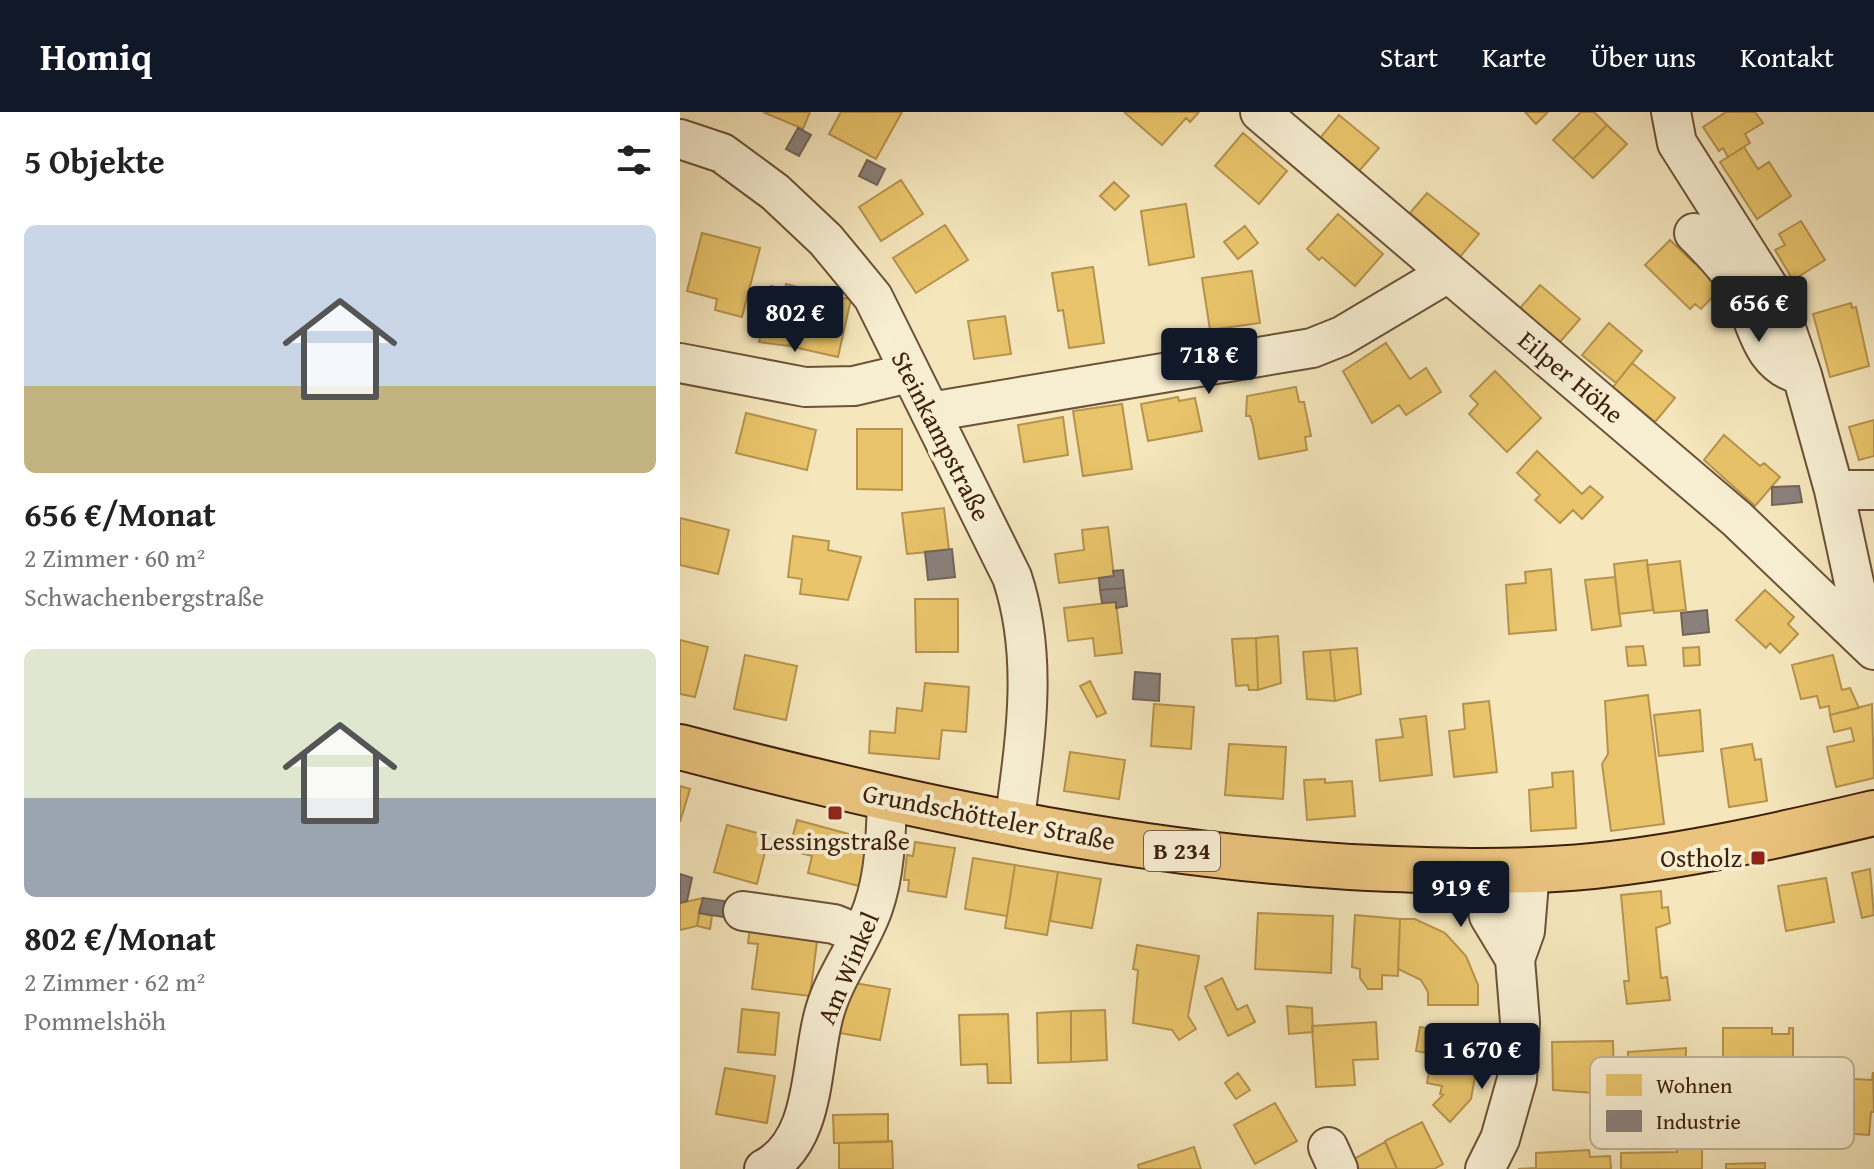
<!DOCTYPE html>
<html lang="de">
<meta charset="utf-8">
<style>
:root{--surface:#fff;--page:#f6f6f6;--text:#222;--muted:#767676;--accent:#111827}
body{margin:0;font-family:"Gentium Book Plus",serif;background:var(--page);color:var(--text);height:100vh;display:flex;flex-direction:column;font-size:30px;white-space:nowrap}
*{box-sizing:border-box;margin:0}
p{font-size:26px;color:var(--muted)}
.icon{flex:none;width:44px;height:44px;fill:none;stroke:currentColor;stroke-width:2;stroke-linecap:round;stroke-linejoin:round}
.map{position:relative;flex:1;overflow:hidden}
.drawer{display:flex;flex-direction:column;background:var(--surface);width:680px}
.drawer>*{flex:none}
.price{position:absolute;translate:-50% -68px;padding:0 18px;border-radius:8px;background:var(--accent);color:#fff;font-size:26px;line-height:52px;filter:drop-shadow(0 2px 4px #0008)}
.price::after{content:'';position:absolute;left:50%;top:48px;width:24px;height:18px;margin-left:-12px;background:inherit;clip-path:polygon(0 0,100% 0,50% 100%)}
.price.current{background:#222;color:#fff}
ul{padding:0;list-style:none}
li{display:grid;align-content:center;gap:16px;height:424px;padding:0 24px}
li span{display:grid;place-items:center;height:248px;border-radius:12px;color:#555}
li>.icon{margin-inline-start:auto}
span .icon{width:144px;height:144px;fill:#fffc;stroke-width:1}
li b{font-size:34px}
h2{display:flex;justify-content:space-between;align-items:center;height:96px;padding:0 24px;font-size:34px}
header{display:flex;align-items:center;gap:48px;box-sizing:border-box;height:112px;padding:0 40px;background:var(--accent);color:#fff}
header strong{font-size:38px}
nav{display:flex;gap:44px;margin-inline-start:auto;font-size:28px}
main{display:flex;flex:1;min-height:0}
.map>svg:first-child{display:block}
.homes{fill:#e9c46a;stroke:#b6934e;stroke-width:2}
.industry{fill:#8a817c;stroke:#73645a;stroke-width:2}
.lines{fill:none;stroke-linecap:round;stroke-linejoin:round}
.minor-casing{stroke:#6c5237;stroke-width:42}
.major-casing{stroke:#3e200b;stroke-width:48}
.minor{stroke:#f8efd3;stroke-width:38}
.major{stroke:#eac37e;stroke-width:44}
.poi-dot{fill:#8f2418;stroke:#f8efd3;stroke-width:3}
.labels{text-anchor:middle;stroke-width:8;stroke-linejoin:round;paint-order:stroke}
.shield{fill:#f8efd3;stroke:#765e47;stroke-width:2}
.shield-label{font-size:24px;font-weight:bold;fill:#3e200b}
.street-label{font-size:26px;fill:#3e200b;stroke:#f8efd3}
.poi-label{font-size:26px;fill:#3e200b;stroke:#f8efd3}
.key{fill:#f8efd3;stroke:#c0b197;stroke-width:2}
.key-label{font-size:22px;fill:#3e200b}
</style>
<header>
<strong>Homiq</strong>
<nav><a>Start</a><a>Karte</a><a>Über uns</a><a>Kontakt</a></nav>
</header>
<main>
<section class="drawer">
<h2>5 Objekte<svg class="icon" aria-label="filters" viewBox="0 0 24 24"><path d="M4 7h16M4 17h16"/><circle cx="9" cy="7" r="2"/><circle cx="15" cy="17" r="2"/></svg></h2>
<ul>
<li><span style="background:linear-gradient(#c9d6e8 65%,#c2b280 0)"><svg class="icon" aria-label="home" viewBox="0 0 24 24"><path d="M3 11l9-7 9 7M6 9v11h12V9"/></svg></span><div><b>656 €/Monat</b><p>2 Zimmer · 60 m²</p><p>Schwachenbergstraße</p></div></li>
<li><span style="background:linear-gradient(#dfe7d0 60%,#9aa5b1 0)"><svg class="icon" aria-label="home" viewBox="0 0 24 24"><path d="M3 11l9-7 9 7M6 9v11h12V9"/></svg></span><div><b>802 €/Monat</b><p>2 Zimmer · 62 m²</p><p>Pommelshöh</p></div></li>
</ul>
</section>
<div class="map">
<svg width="1194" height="1057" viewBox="0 0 1194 1057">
<rect width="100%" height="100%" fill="#f5e6bc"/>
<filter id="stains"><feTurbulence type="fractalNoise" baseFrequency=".0025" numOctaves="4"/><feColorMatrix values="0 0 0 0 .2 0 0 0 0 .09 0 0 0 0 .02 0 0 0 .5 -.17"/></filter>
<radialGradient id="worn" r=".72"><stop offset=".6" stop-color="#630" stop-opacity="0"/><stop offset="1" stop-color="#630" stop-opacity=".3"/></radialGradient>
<path class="homes" d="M83 0H130L123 17Z
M161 0H222L196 47 149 22Z
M444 0H519L510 10 506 6 482 33Z
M845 0H868L856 12Z
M901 0H914L927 13 893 47 873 28Z
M1046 0H1075L1083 11 1065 22 1070 31 1048 45 1043 36 1039 39 1023 15Z
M659 3 699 36 679 59 640 26Z
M927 13 947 32 913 66 893 47Z
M563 21 607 59 579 92 535 54Z
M1064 35 1078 57 1089 50 1111 84 1077 107 1040 50Z
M221 68 243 102 201 129 179 95Z
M434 70 449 84 435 98 420 84Z
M747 81 799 122 780 145 730 101Z
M506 92 514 145 469 153 461 99Z
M658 102 703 142 675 174 642 145 639 148 627 137Z
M1121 109 1145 148 1113 168 1095 138 1105 133 1099 122Z
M265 113 288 148 236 181 213 146Z
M565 114 578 131 558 147 544 130Z
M22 121 80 136 62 205 35 198 37 187 7 179Z
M990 128 1014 151 1018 146 1045 172 1021 197 1015 192 1010 197 965 153Z
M413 155 424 231 389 236 383 198 378 199 372 161Z
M572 159 580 211 530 218 522 166Z
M106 172 122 176 109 234 79 230 91 174 105 177Z
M860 173 900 207 880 230 840 196Z
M122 180 171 187 158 245 109 234Z
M1171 191 1172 196 1176 195 1189 254 1150 265 1133 202Z
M325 204 331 242 294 247 288 209Z
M929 211 962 239 936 271 902 243Z
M706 231 730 267 746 256 761 280 726 303 719 293 692 311 663 259Z
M952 251 995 286 975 310 933 275Z
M815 259 861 306 827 340 789 302 798 292 790 284Z
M616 275 619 290H624L631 324 625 325 627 338 579 347 573 313 570 304H566L567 284Z
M498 285 499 289 515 286 522 319 468 329 461 292Z
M442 292 452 357 403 364 393 299Z
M66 301 136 318 127 358 56 341Z
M383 305 388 343 344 350 338 313Z
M1194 308V344L1179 348 1169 315Z
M177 317H222V378L177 377Z
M1044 323 1080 354 1084 351 1100 365 1075 394 1024 348Z
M857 339 902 382 910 374 923 385 902 407 893 398 880 411 855 388 860 383 837 361Z
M264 396 269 438 227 442 222 401Z
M0 406 49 418 38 462 0 453Z
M428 415 434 464 379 471 375 442 404 438 402 418Z
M113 424 149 429 148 438 181 445 168 488 120 482 122 467 108 465Z
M967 448 973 498 939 502 934 452Z
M1000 449 1006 498 974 501 967 453Z
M871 457 876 518 829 522 826 473 846 471 845 460Z
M935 465 941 514 912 518 905 468Z
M1085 478 1114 505 1108 512 1118 522 1100 541 1090 531 1086 536 1056 508Z
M235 487H278V540H236Z
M436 490 442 541 415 544 413 526 388 529 384 496Z
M598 524 601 571 578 578 576 526Z
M576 526 578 578H569L568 573 556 574 552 527Z
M0 528 28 535 15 585 0 582Z
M963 534 966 553 948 554 946 535Z
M1019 535 1020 553 1004 554 1003 536Z
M677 536 681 582 655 589 650 538Z
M650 538 655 589 627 587 623 540Z
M65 543 117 554 106 608 54 597Z
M1153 543 1162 578 1170 576 1179 596 1150 603 1149 594 1140 596 1137 584 1121 587 1112 553Z
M410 569 426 601 417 605 400 574Z
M245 571 289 575 286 620 262 618 259 647 189 641 190 619 215 621 217 596 242 599Z
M968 583 984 712 931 719 922 652 928 642 925 589Z
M809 589 817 660 774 665 769 619 785 617 783 592Z
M474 592 514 595 511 637 471 634Z
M1192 592 1194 666 1156 675 1147 635 1174 629 1171 616 1154 620 1150 603Z
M1020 598 1023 639 979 644 974 603Z
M746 604 752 663 700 669 696 628 723 625 720 607Z
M549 632 606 635 603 687 545 683Z
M1072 632 1075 648 1081 647 1087 689 1049 695 1041 637Z
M390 640 445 648 439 687 384 679Z
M893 659 896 716 851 719 849 678 873 675 872 661Z
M645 667V671L672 669 675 704 627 708 624 668Z
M0 674 10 677 0 710Z
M117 708 191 728 179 774 128 761 132 744 109 738Z
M47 713 89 724 77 772 34 760Z
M235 730 275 736 266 785 228 779 229 768H224L227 743 233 744Z
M293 746 335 753 327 804 285 797Z
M335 753 378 760 367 823 325 816Z
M1190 757 1194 803 1182 806 1172 761Z
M378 760 421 767 412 816 370 809Z
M1146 766 1154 810 1106 819 1098 774Z
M981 779 982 796 988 795 990 811 976 816 981 866 987 865 990 888 947 892 944 869H949L941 783Z
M23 786 17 814 0 818V791Z
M19 801 32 804 30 817 17 814Z
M578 801 653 804 651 861 575 857Z
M675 803 720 807 718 864 702 863V877H688L680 866V857L672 855Z
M71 805 139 814 130 884 72 877 78 832 68 831Z
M720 807H735L765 821 786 844 798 873V893H748V880L741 868 718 857Z
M457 833 519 844 508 904 516 917 499 928 492 918 453 911 458 858 453 857Z
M542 866 557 898 567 893 575 910 548 924 525 875Z
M163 869 210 877 200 928 154 920Z
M607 894 632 896 633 920 609 922Z
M62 897 99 901 95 943 58 940Z
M425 898 427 948 391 950V899Z
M391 899V950L358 951 357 901Z
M328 902 331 971H308L307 952 281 953 279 903Z
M696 910 698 947 673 948 675 973 636 975 632 914Z
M740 915 802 926 791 987 770 1010 753 993 763 983 760 982 762 974 747 971 752 942 736 939Z
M1043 916H1092V922H1109V916H1113V953H1092L1091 959 1052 958V953H1043Z
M933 929 934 977H914V981L873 978 872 930Z
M1006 936 1005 982 947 984 948 940Z
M45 956 95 964 87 1011 36 1002Z
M1193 960 1194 1000H1191L1189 1023 1133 1019 1137 965 1192 968Z
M558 961 570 978 556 987 545 971Z
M595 991 617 1029 575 1052 554 1013Z
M208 1002V1030L154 1031 153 1003Z
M742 1010 763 1052 754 1057H717L705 1029Z
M212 1029 213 1057H159V1031Z
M705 1030 717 1057H679L674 1047Z
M514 1035 521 1057H459L458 1053Z
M997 1035H1022V1057H941V1041L997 1040Z
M909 1038 910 1045 930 1044 931 1057H838L856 1056V1041Z
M1085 1051V1057H1046V1052Z"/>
<path class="industry" d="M118 16 131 23 119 44 106 37Z
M187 48 205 57 197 73 179 64Z
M1119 374 1122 390 1092 393V375Z
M272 437 275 465 248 468 245 440Z
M443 458 445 476 420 478 419 466 434 464 433 459Z
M445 476 447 494 436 496V490L422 491 420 478Z
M1027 498 1029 520 1003 523 1001 501Z
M455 560 480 562 479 589 453 587Z
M0 762 12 766 7 789 0 791Z
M23 786 58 791 56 807 19 801Z"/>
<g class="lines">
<g class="minor-casing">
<path id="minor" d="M580 0 1057 407 1194 538
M991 0 997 31 1096 187 1122 263 1154 378 1175 475 1194 530
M0 27 42 41 95 80 146 128 193 185 332 465C359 546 345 630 334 713
M1014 121C1029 136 1044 151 1056 169 1077 203 1076 252 1122 263
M0 251 125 275 174 274 229 261
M250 300 632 236 662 224 768 161
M1154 378H1194
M800 759 809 804 835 847
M63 799 154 812 181 823
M648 1035 658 1057
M84 1057C137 1030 130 952 144 902 154 864 180 833 193 796 205 762 206 723 207 687
M805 1057 820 1027 837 967 840 910 835 847 845 819 850 758"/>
</g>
<g class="major-casing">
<path id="major" d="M0 635C220 693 442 741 670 755 751 759 832 762 913 754 1008 744 1101 723 1194 701"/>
</g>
<use href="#minor" class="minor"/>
<use href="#major" class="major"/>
</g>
<g class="poi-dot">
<rect x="147" y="693" width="16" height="16" rx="4"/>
<rect x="1070" y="738" width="16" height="16" rx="4"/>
</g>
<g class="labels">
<rect class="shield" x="464" y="719" width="76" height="40" rx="6"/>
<g class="shield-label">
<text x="502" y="747">B 234</text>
</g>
<g class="street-label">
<text transform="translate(891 265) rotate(40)" y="9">Eilper Höhe</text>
<text transform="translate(261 324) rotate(63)" y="9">Steinkampstraße</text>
<text transform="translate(309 705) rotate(11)" y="9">Grundschötteler Straße</text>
<text transform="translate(168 856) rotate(-67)" y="9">Am Winkel</text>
</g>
<g class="poi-label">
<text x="155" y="738">Lessingstraße</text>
<text x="1062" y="755" text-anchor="end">Ostholz</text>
</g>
</g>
<rect x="910" y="945" width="264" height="92" rx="12" class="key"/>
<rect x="926" y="962" width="36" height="22" fill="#e9c46a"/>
<rect x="926" y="998" width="36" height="22" fill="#8a817c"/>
<g class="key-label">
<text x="976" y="981">Wohnen</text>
<text x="976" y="1017">Industrie</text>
</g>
<rect width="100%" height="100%" filter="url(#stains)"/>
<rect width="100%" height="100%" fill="url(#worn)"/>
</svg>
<b class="price current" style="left:1079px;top:232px">656 €</b>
<b class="price" style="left:115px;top:242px">802 €</b>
<b class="price" style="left:529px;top:284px">718 €</b>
<b class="price" style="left:781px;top:817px">919 €</b>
<b class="price" style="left:802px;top:979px">1 670 €</b>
</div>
</main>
